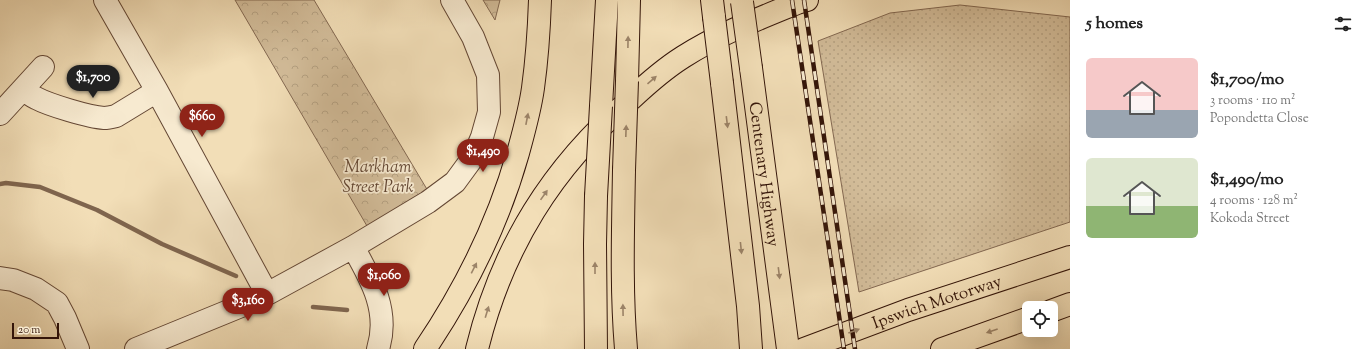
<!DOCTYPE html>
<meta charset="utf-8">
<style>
:root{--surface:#fff;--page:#f6f6f6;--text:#222;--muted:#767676;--accent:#8f2418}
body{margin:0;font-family:"Sorts Mill Goudy",serif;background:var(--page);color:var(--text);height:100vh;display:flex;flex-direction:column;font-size:15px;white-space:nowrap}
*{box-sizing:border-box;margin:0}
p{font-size:13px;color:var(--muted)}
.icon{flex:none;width:22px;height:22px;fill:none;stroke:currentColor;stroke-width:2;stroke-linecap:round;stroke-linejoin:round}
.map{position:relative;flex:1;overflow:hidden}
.drawer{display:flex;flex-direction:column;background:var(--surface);width:300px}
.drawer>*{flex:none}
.fabs{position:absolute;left:1022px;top:301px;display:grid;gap:8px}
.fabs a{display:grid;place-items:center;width:36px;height:36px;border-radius:6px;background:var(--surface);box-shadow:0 4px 16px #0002;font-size:20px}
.scale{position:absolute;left:12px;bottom:10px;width:47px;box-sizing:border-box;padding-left:4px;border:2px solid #341509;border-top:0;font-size:11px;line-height:14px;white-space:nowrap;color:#341509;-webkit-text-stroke:3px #f7ead0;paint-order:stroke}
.price{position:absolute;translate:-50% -34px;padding:0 9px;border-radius:14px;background:var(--accent);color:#fff;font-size:13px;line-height:26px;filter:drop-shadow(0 1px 2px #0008)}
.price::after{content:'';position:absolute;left:50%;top:24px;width:12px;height:9px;margin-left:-6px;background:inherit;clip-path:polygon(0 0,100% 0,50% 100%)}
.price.on{background:#222;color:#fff}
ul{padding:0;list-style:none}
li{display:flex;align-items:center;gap:12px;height:100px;padding:0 16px}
li span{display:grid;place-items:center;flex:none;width:112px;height:80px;border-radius:6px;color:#555}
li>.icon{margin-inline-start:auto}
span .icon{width:48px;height:48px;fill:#fffc;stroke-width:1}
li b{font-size:17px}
h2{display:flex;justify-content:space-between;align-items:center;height:48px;padding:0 16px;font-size:17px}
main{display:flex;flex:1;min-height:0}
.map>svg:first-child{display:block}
.grass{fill:url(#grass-dots);stroke:#836851}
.park{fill:url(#park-crowns);stroke:#836851}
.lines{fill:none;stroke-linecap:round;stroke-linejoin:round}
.stream{stroke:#7f654e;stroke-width:4.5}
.minor-casing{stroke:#644734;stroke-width:24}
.highway-casing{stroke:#341509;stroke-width:24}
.minor{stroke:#f7ead0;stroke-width:22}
.highway{stroke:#f2deb7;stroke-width:22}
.rail-casing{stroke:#341509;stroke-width:4.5}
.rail{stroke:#f7ead0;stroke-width:3;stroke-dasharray:9;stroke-linecap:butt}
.highway-bridge-casing{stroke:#341509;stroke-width:24;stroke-linecap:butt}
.highway-bridge{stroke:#f2deb7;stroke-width:22}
.oneway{fill:#9c8469}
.labels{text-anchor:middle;stroke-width:3.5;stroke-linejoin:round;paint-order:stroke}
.park-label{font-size:17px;font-style:italic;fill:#634734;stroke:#f7ead0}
.street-label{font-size:17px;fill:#341509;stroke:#f7ead0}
</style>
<main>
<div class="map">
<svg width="1070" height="349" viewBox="0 0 1070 349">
<defs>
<pattern id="grass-dots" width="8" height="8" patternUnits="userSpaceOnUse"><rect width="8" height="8" fill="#d2bc99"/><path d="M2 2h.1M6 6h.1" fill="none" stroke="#b5a182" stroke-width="1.8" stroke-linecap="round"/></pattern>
<pattern id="park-crowns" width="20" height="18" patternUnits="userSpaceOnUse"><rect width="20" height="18" fill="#d2bc99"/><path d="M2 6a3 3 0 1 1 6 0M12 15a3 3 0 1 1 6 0" fill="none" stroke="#b5a182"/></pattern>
</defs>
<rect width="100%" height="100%" fill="#f2deb7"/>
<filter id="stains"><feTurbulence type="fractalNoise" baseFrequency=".005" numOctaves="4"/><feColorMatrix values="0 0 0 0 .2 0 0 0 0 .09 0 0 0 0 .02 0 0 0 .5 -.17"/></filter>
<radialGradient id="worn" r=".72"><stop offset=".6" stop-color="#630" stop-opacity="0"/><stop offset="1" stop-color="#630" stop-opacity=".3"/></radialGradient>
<path class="grass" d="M960 5 1070 17V222L859 292 818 41 890 13Z"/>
<path class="park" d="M235 0H314L428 191 367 226Z
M483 0H500L495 20Z"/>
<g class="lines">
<path class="stream" d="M0 184 6 183 40 187 97 210 162 244 236 276
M313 307 347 310"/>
<g class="minor-casing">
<path id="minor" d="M105 0 157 91 267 294
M24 89C27 92 31 96 36 98 49 105 89 117 104 118 108 118 112 117 116 116L157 91
M0 114 43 67
M353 247C371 279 390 311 378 349
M0 278 13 280 36 289 57 303 65 318 78 349
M136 349 246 304 267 294 353 247 428 202 455 182 474 156 482 137 489 112 488 75 473 37 452 0"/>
</g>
<g class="highway-casing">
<g id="highway">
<path d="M712 0 714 17"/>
<path id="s1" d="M751 68 788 349"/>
<path d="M627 81 629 0"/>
<path d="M722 83 748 306 751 349"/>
<path d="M601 106 607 0"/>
<path d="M624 170C623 230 621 289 626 349"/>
<path d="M1051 311 1070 304"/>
<path d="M425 349C466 288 498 224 518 153 524 131 530 110 533 88 537 59 539 29 540 0"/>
<path d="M477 349C502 247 552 167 631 99 647 84 664 69 683 57 719 34 758 19 797 3L807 0"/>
<path d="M596 349 595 244 596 196"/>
<path id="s2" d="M804 349 908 310 1070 257"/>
<path d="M942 349 1029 318"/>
</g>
</g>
<use href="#minor" class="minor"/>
<use href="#highway" class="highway"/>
<g class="rail-casing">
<path id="rail" d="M792 0 844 349
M804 0 855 349"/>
</g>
<use href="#rail" class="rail"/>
<g class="highway-bridge-casing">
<path id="highway-bridge" d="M742 2 751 68
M714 17 722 83
M624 170 627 81
M596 196 601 106"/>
</g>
<use href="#highway-bridge" class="highway-bridge"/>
</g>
<defs><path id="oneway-solid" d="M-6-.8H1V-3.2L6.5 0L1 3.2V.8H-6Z"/></defs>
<g class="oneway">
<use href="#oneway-solid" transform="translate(628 42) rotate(-89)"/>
<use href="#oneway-solid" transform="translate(652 80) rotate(-41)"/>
<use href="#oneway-solid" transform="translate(527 119) rotate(-79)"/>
<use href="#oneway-solid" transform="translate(727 122) rotate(83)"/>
<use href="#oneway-solid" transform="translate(626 131) rotate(-88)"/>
<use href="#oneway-solid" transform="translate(544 195) rotate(-55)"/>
<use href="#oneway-solid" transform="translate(741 248) rotate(84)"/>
<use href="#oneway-solid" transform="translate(474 268) rotate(-63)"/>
<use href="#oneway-solid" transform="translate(595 268) rotate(-90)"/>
<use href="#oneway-solid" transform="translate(779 273) rotate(83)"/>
<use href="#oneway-solid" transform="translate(623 310) rotate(-91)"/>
<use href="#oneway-solid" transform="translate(487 312) rotate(-73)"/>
<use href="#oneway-solid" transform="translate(854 331) rotate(-20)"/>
<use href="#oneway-solid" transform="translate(992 331) rotate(161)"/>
</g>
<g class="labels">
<g class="park-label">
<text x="378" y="172">Markham<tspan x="378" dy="20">Street Park</tspan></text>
</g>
<g class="street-label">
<text dy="6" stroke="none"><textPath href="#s1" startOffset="107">Centenary Highway</textPath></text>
<text dy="6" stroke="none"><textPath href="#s2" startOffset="141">Ipswich Motorway</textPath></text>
</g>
</g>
<rect width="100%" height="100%" filter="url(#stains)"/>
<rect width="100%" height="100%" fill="url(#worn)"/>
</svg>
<div class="fabs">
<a><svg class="icon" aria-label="locate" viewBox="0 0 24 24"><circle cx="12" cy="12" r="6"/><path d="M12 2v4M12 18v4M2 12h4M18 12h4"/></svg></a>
</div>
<div class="scale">20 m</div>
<b class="price on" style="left:93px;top:99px">$1,700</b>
<b class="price" style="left:202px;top:138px">$660</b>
<b class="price" style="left:483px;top:173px">$1,490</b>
<b class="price" style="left:384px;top:297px">$1,060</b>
<b class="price" style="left:248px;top:322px">$3,160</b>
</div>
<section class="drawer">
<h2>5 homes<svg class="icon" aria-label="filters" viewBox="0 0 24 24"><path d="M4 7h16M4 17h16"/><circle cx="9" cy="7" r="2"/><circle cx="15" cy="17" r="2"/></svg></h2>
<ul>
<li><span style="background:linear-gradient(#f6c9c9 65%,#9aa5b1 0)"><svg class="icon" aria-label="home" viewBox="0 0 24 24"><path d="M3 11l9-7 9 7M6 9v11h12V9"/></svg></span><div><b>$1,700/mo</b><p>3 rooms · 110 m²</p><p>Popondetta Close</p></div></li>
<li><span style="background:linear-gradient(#dfe7d0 60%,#8fb573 0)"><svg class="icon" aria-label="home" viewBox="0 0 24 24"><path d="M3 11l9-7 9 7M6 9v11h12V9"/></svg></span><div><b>$1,490/mo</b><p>4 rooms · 128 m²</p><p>Kokoda Street</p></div></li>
</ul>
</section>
</main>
